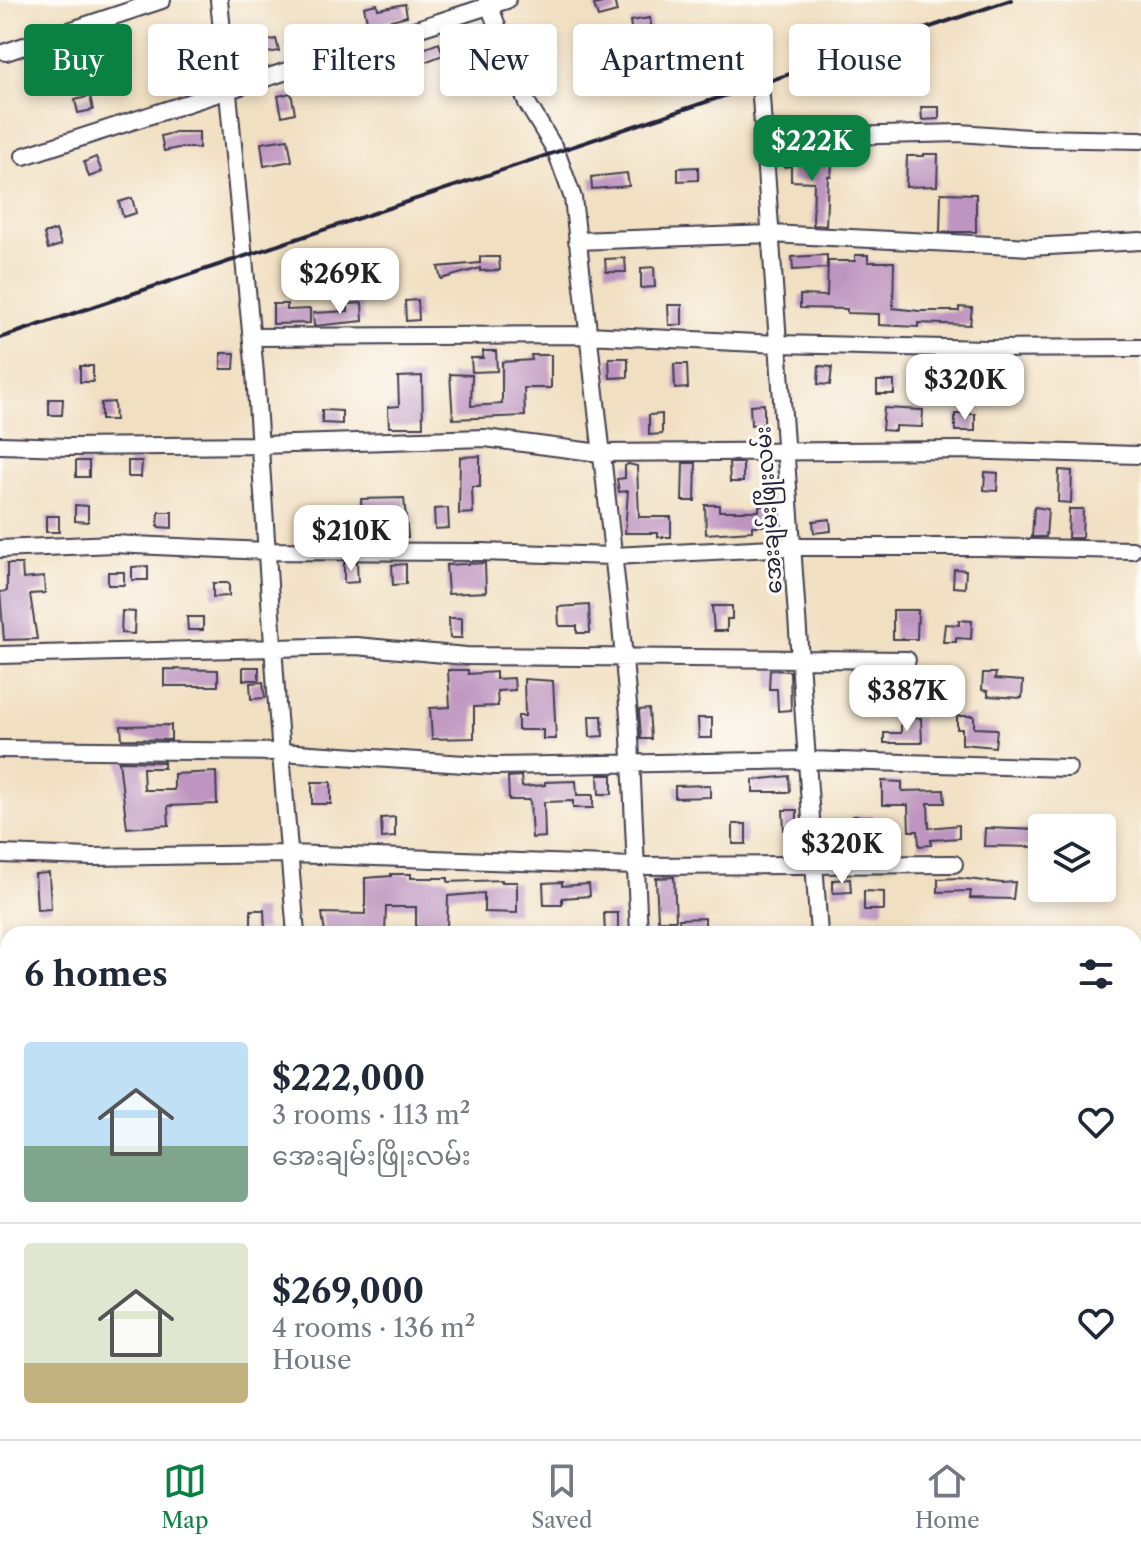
<!DOCTYPE html>
<meta charset="utf-8">
<style>
:root{--surface:#fff;--page:#f6f6f7;--text:#1f2937;--muted:#747a83;--line:#e0e1e3;--accent:#0b8043}
body{margin:0;font-family:"Libre Caslon Text","Noto Sans Myanmar",serif;background:var(--page);color:var(--text);height:100vh;display:flex;flex-direction:column;font-size:30px;white-space:nowrap}
*{box-sizing:border-box;margin:0}
p{font-size:26px;color:var(--muted)}
.icon{flex:none;width:44px;height:44px;fill:none;stroke:currentColor;stroke-width:2;stroke-linecap:round;stroke-linejoin:round}
.map{position:relative;flex:1;overflow:hidden}
.drawer{position:absolute;left:0px;top:926px;width:1142px;height:514px;display:flex;flex-direction:column;background:var(--surface);border-radius:24px 24px 0 0;box-shadow:0 4px 12px #0003}
.drawer>*{flex:none}
.banner{position:absolute;left:24px;top:24px;width:1094px;height:72px;display:flex;gap:16px}
.controls{position:absolute;left:1028px;top:814px;display:grid;gap:16px}
.controls a{display:grid;place-items:center;width:88px;height:88px;border-radius:8px;background:var(--surface);box-shadow:0 4px 12px #0003;font-size:40px}
.price{position:absolute;translate:-50% -68px;padding:0 18px;border-radius:16px;background:#fff;color:#222;font-size:26px;line-height:52px;filter:drop-shadow(0 2px 4px #0008)}
.price::after{content:'';position:absolute;left:50%;top:48px;width:24px;height:18px;margin-left:-12px;background:inherit;clip-path:polygon(0 0,100% 0,50% 100%)}
.price.on{background:var(--accent);color:#fff}
ul{padding:0;list-style:none}
li{display:flex;align-items:center;gap:24px;height:200px;padding:0 24px}
li+li{border-top:2px solid var(--line)}
li span{display:grid;place-items:center;flex:none;width:224px;height:160px;border-radius:8px;color:#555}
li>.icon{margin-inline-start:auto}
span .icon{width:96px;height:96px;fill:#fffc;stroke-width:1}
li b{font-size:34px}
h2{display:flex;justify-content:space-between;align-items:center;height:96px;padding:0 24px;font-size:34px}
.chip{padding:0 28px;border-radius:8px;background:var(--surface);box-shadow:0 4px 12px #0003;font-size:28px;line-height:72px}
.chip.on{background:var(--accent);color:#fff}
.tab-bar{display:flex;justify-content:space-around;align-items:center;height:112px;border-top:2px solid var(--line);background:var(--surface);font-size:22px;color:var(--muted)}
.tab-bar a{display:grid;justify-items:center;gap:4px}
.tab-bar .on{color:var(--accent)}
.map>svg:first-child{display:block}
.building{fill:#be95c0}
.lines{fill:none;stroke-linecap:round;stroke-linejoin:round}
.street-casing{stroke:#413e4f;stroke-width:20}
.street{stroke:#fff;stroke-width:16}
.rail{stroke:#22223b;stroke-width:4}
.labels{text-anchor:middle;stroke-width:6;stroke-linejoin:round;paint-order:stroke}
.street-label{font-size:22px;fill:#22223b;stroke:#fdfcf7}
</style>
<div class="map">
<svg width="1141" height="1439" viewBox="0 0 1141 1439">
<rect width="100%" height="100%" fill="#fdfcf7"/>
<filter id="ink" filterUnits="userSpaceOnUse"><feTurbulence type="fractalNoise" baseFrequency=".0125" numOctaves="2"/><feDisplacementMap in="SourceGraphic" scale="16" xChannelSelector="R" yChannelSelector="G"/><feConvolveMatrix kernelMatrix="1 2 1 2 8 2 1 2 1" color-interpolation-filters="sRGB"/></filter>
<filter id="wash" filterUnits="userSpaceOnUse"><feTurbulence type="fractalNoise" baseFrequency=".006" numOctaves="4" result="noise"/><feDisplacementMap in="SourceGraphic" scale="32" xChannelSelector="R" yChannelSelector="G"/><feGaussianBlur stdDeviation="1.8" result="paint"/><feColorMatrix in="noise" values="0 0 0 0 0 0 0 0 0 0 0 0 0 0 0 0 0 1.4 0 .05"/><feComposite in="paint" operator="in"/></filter>
<g filter="url(#wash)">
<rect width="100%" height="100%" fill="#f1dfc1"/>
<g id="blocks">
<path class="building" d="M614 0 617 12 598 17 594 5Z
M377 4 378 9 405 4 407 16 368 26 364 7Z
M650 18 652 31 632 34 630 21Z
M258 31 260 42 276 39 279 51 249 56 245 33Z
M439 43 443 55 425 62 420 50Z
M206 51 211 69 197 72 193 54Z
M171 62 175 80 162 84 158 65Z
M362 71 364 82 334 88 332 77Z
M291 93 295 113 282 116 278 96Z
M90 96 93 110 78 113 75 100Z
M921 107H939V119L922 120Z
M176 132H199V148H178L164 151 161 136Z
M288 139 292 161 264 166 261 143Z
M800 153 801 164H832L831 176H828L826 226 813 225 814 182 791 181V166L784 167 783 154Z
M924 154H938L937 186 906 187 907 156H924Z
M96 157 102 172 89 177 84 162Z
M698 167V180L678 181V168Z
M627 173 629 186 592 189 591 177Z
M941 193 976 194V232H940Z
M132 198 136 213 123 217 119 202Z
M56 230 61 245 48 249 44 234Z
M827 255V268L793 270 792 257Z
M855 255H868V262H894L893 308 919 311H959V307L972 308 970 325 918 323V327L879 325V314L847 313V309L800 308V295L827 296 828 261H855Z
M480 257H499L500 270 480 271V268L441 279 438 267 480 263Z
M625 258 626 272H606L605 259Z
M654 267 655 287 641 288V268Z
M418 300 419 320 406 321 405 301Z
M362 303 363 321 314 326 313 313 348 311V304Z
M273 304H287V310L310 309V323L273 324Z
M668 305H682V325H669Z
M483 351H496L497 371 472 372 471 358H483Z
M221 353H235L234 369H221Z
M531 355H551V388H524L525 416 453 419 450 374 472 375 471 406 502 404V362L532 360Z
M609 358H628V377L610 378Z
M674 364H687L688 388 675 389Z
M80 366H93V382H80Z
M819 366 832 367 830 385 818 384Z
M1001 370H1019L1018 383 1001 382Z
M422 376 423 427H389L388 407 399 406 398 377Z
M877 381H894V394H877Z
M49 399H63L62 415H49Z
M114 402 115 420H101V403Z
M764 404V424L751 425 750 405Z
M884 408 923 410 922 427 895 426V431L882 430Z
M322 410 342 411V424L322 423Z
M662 414V434L649 435V415Z
M955 414H975V431H955Z
M480 456V487H472L473 513 459 514 460 457Z
M76 461H89V477H76Z
M128 461H142L141 477H128Z
M683 463H696L695 501H682Z
M729 463H743V482H730Z
M628 464 637 466 639 517H671V537H658V533H625L628 491 619 492 617 479 625 478V466Z
M1059 470 1072 471 1071 503 1058 502Z
M985 472 998 473 997 491 984 490Z
M404 498 408 537H354L353 517 362 516 361 499Z
M75 505 88 506V522L75 521Z
M705 505H719V511H759V506H772L773 526H752V531L706 534Z
M1034 507 1048 509 1046 537H1032Z
M448 508 449 528 435 529 434 509Z
M1069 509H1083L1082 538H1068Z
M159 512H172V528L158 527Z
M329 515 331 528 311 531 309 518Z
M46 516H59V532H46Z
M830 519 831 531 814 533 813 521Z
M357 562 358 582 344 583V563Z
M485 563 486 592 448 594 446 565Z
M7 564H22L23 579 44 577 45 593 30 594 37 639 4 640 0 592 7 591Z
M406 564V584L393 585 392 565Z
M148 566V580H132V567Z
M954 569 966 570 965 588 953 587Z
M108 572H124V585H108Z
M213 583H229V596L213 597Z
M589 605 590 633H577V626H559L558 607Z
M712 606H732V619H727V631H714Z
M893 610H918L917 639H893Z
M122 611 135 612 134 634 121 633Z
M187 617H203V630H188Z
M449 618H462V638H450Z
M959 620 972 621 971 639 956 638V642H943L945 624 959 625Z
M243 667H259V680H243Z
M164 669 218 670V686H164Z
M448 670H468V674L496 672V679L514 678 515 690 497 691 498 706 474 707V738L432 739 430 708 450 707Z
M770 670 790 671 791 710 778 711 777 689H769Z
M851 670 872 671 871 706 850 705Z
M983 673H996L995 679 1023 681 1022 698 988 696V691L982 690Z
M524 679 553 681 556 739H543V730H518V716H525Z
M263 682 265 698 251 699 250 683Z
M649 709 651 739H641L639 710Z
M589 716H602L603 736 590 737Z
M957 716H974V728L997 729 995 747 962 744V729H957Z
M698 718H712V738H699Z
M921 718 922 743H884V733H901V719Z
M171 725V740L122 739 121 726Z
M119 761 164 762V768H143L144 790H174V774L216 772 217 804 168 806 169 825 127 828Z
M598 775H612V794H599Z
M521 776 522 787 545 785V782L576 781 577 795H593V808H573V801L544 802 545 837 532 838 530 800H509L508 777Z
M789 776 790 792H753V780Z
M882 781 902 782V791L944 790 945 803H928L929 828 959 825V838L931 840V845L919 846 918 831H909L908 805H882Z
M312 782H331V804H312Z
M710 785V797L675 798V786Z
M783 810H797V830H784Z
M853 816H873L874 829 854 830Z
M395 817V837L382 838 381 818Z
M733 824H746V844H733Z
M985 828 1039 830 1038 847 984 846Z
M49 873 51 909 37 910 35 874Z
M391 874H411V878H448V882L502 880V882H517V913L484 912V893L448 896 447 928H416V907H386L385 934H325L322 913 365 914V878L391 876Z
M674 877 676 920H658L656 878Z
M958 878 1002 883 1015 882 1013 899 970 898 971 891 938 892V879Z
M850 879 851 892 833 893V880Z
M562 882V886L589 884 590 896 562 898V905H544L543 883Z
M864 891 884 892V910H864Z
M251 910H264L265 930H251Z
M604 913H618V933H605Z
M705 918V934H680L679 919Z"/>
</g>
</g>
<g filter="url(#ink)">
<use href="#blocks" fill-opacity="0" stroke="#413e4f" stroke-width="2"/>
<g class="lines">
<g class="street-casing">
<path id="street" d="M219 0 255 373 277 705 296 934
M487 0 527 103 556 151 573 198 620 615 629 716 639 934
M6 52 162 0
M760 83 819 934
M763 138 960 133 1029 138 1141 140
M24 156 507 0
M577 241 770 234 1030 247 1141 241
M252 337 587 335 779 344 986 349 1141 348
M0 445 70 447 260 445 485 438 600 453 958 450 1139 455
M0 549 113 544 267 551 481 552 613 556 793 547H979L1132 550
M0 655 356 646 466 656 907 660
M0 749 281 752 495 766 807 760 1068 768
M0 854 93 857 289 854 636 866 954 864
M0 963 8 962
M0 1065H8
M0 1170H8
M0 1274H8
M0 1375H8
M338 1432 339 1439
M669 1432V1439
M848 1432 849 1439"/>
</g>
<use href="#street" class="street"/>
<path class="rail" d="M0 338 1011 0"/>
</g>
</g>
<g class="labels">
<g class="street-label">
<text transform="translate(768 510) rotate(-94)" y="8">အေးချမ်းဖြိုးလမ်း</text>
</g>
</g>
</svg>
<div class="controls">
<a><svg class="icon" aria-label="layers" viewBox="0 0 24 24"><path d="M12 4l9 5-9 5-9-5zM3 14l9 5 9-5"/></svg></a>
</div>
<b class="price on" style="left:812px;top:183px">$222K</b>
<b class="price" style="left:340px;top:316px">$269K</b>
<b class="price" style="left:965px;top:422px">$320K</b>
<b class="price" style="left:351px;top:573px">$210K</b>
<b class="price" style="left:907px;top:733px">$387K</b>
<b class="price" style="left:842px;top:886px">$320K</b>
<div class="banner">
<a class="chip on">Buy</a>
<a class="chip">Rent</a>
<a class="chip">Filters</a>
<a class="chip">New</a>
<a class="chip">Apartment</a>
<a class="chip">House</a>
</div>
<section class="drawer">
<h2>6 homes<svg class="icon" aria-label="filters" viewBox="0 0 24 24"><path d="M4 7h16M4 17h16"/><circle cx="9" cy="7" r="2"/><circle cx="15" cy="17" r="2"/></svg></h2>
<ul>
<li><span style="background:linear-gradient(#bfe0f5 65%,#7fa58c 0)"><svg class="icon" aria-label="home" viewBox="0 0 24 24"><path d="M3 11l9-7 9 7M6 9v11h12V9"/></svg></span><div><b>$222,000</b><p>3 rooms · 113 m²</p><p>အေးချမ်းဖြိုးလမ်း</p></div><svg class="icon" aria-label="heart" viewBox="0 0 24 24"><path d="M12 20l-8-8c-3-5 5-10 8-4 3-6 11-1 8 4z"/></svg></li>
<li><span style="background:linear-gradient(#dfe7d0 75%,#c2b280 0)"><svg class="icon" aria-label="home" viewBox="0 0 24 24"><path d="M3 11l9-7 9 7M6 9v11h12V9"/></svg></span><div><b>$269,000</b><p>4 rooms · 136 m²</p><p>House</p></div><svg class="icon" aria-label="heart" viewBox="0 0 24 24"><path d="M12 20l-8-8c-3-5 5-10 8-4 3-6 11-1 8 4z"/></svg></li>
</ul>
</section>
</div>
<nav class="tab-bar">
<a class="on"><svg class="icon" aria-label="map" viewBox="0 0 24 24"><path d="M3 6l6-2 6 2 6-2v14l-6 2-6-2-6 2zM9 4v14M15 6v14"/></svg>Map</a>
<a><svg class="icon" aria-label="saved" viewBox="0 0 24 24"><path d="M7 4h10v16l-5-4-5 4z"/></svg>Saved</a>
<a><svg class="icon" aria-label="home" viewBox="0 0 24 24"><path d="M3 11l9-7 9 7M6 9v11h12V9"/></svg>Home</a>
</nav>
